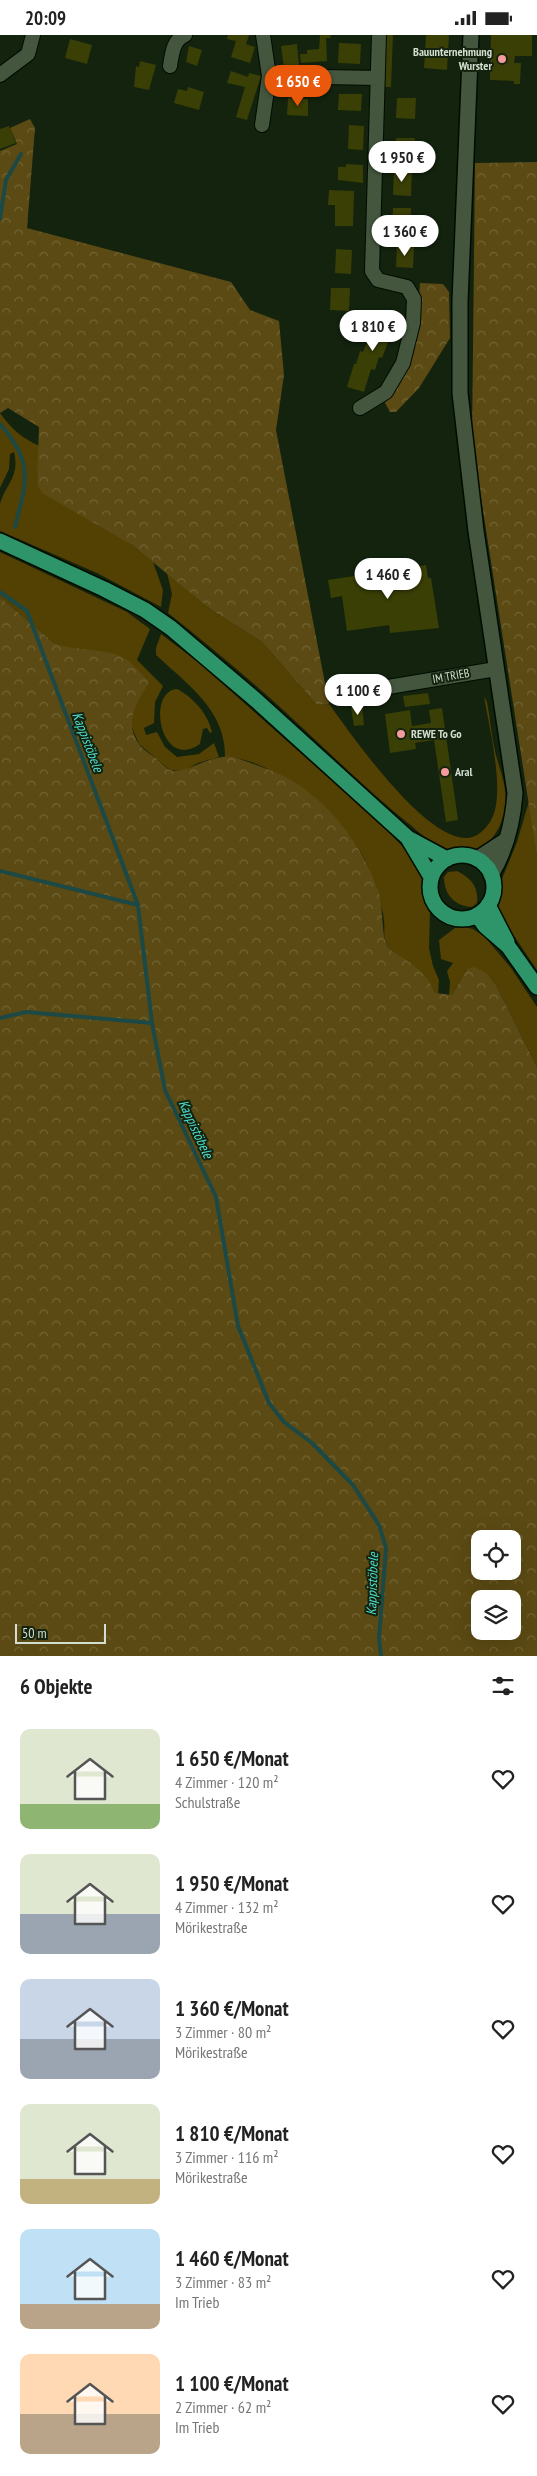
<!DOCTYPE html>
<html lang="de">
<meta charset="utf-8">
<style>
:root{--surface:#fff;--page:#f6f6f6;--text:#222;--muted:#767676;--accent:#ea580c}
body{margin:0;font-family:"PT Sans Narrow",sans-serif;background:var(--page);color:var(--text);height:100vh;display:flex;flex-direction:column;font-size:19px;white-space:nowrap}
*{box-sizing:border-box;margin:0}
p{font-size:16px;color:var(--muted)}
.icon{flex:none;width:28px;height:28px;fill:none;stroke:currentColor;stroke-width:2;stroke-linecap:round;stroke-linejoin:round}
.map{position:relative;height:1621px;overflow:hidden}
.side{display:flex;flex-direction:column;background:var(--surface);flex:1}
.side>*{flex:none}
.tools{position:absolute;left:471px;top:1495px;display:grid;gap:10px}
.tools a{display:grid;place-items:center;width:50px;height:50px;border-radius:10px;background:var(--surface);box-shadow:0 5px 20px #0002;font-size:25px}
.scale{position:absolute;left:15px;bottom:12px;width:91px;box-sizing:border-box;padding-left:5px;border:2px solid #d3ded0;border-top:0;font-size:14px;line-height:18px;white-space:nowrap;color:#d3ded0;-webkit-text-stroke:4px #13230e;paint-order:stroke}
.price{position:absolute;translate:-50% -42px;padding:0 11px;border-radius:18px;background:#fff;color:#222;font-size:16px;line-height:32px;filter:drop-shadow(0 1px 2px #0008)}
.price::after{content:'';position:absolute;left:50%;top:30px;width:15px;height:11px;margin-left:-8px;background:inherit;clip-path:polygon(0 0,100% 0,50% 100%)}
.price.selected{background:var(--accent);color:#fff}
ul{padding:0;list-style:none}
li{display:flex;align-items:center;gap:15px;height:125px;padding:0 20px}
li span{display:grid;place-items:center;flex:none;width:140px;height:100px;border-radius:10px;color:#555}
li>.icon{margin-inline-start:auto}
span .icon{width:60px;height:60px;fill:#fffc;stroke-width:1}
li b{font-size:21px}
h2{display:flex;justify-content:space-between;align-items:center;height:60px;padding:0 20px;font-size:21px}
.status{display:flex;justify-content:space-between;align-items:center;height:35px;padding:0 25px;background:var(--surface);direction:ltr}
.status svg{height:14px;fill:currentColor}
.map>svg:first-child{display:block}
.grass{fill:#524102}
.forest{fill:url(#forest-crowns);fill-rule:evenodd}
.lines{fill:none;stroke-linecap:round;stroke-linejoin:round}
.stream{stroke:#1c4945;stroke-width:4}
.building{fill:#3a3f06}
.street-casing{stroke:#010c00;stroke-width:16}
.secondary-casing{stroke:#010c00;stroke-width:18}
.primary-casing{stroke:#010c00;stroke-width:18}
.street{stroke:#44573e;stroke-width:14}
.secondary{stroke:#44573e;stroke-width:15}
.primary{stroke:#2e9469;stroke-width:15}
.poi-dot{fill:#f59b9d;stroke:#13230e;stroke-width:2}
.labels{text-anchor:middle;stroke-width:4;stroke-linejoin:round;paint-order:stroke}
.poi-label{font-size:12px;font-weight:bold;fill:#d3ded0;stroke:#13230e;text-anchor:start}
.street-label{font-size:12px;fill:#d3ded0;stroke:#13230e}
.water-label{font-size:14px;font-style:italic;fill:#4cded1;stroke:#13230e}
</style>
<div class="status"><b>20:09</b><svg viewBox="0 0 49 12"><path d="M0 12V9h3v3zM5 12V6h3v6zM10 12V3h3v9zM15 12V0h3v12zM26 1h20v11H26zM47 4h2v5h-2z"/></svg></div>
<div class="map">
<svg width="537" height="1621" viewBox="0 0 537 1621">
<defs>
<pattern id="forest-crowns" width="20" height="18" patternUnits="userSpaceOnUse" patternTransform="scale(1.25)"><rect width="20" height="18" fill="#5b4a13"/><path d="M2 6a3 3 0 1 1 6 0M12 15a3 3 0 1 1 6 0" fill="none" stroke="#726434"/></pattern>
</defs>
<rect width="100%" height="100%" fill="#13230e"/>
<path class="grass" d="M0 378C11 393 21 403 40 411L37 449 132 510 153 527 163 555 161 572 97 538 0 496C0 488 0 477 0 469 6 448 20 442 14 417L10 419 9 434 0 453Z
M0 517 127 577 150 594 137 625 163 651 155 667 154 688 144 693 146 700 157 697 165 712 177 722 199 719 214 708 219 722 198 728 183 736 170 735 139 709 130 688 133 674 117 620 65 613 54 608 0 562Z
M167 538 210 574 262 607 317 670 329 669C350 697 440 830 480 798 489 791 494 782 496 770 501 740 489 691 484 661L487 667C490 682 491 697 494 712 498 732 508 750 505 771 502 800 480 825 449 816 434 811 420 798 408 788 368 756 331 719 293 684 253 647 211 612 168 578L172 559Z
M161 599 199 628 385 793 418 828 423 840 424 863 430 876 429 913 433 931 439 945 438 960 435 958C424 929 393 925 386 908 383 901 385 893 384 885 382 868 374 847 368 831 350 787 273 722 225 722 226 675 187 649 156 620V613Z
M177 654C193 662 208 679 212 697L210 698 207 693 203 694 200 709C160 737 146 656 177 654Z
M530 763 537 822V935L504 886 498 872 502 844 517 807Z
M457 836C471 843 479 852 477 868L472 872C455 871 444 860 444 842L448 837Z
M464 892 473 894 484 901 511 933 537 972V1032L496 950 487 938 467 934 452 960H449L450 947 447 936 453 928 441 924 439 905 455 893Z"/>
<path class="forest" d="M30 84 35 93 27 193 231 247 250 275 279 286 284 340 276 395 329 669 317 670 262 607 210 574 132 510 42 458 37 449 39 392 8 373 0 378V116L17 109 10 93Z
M537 127V822L472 405 475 128Z
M420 248 443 249 449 257 450 303 419 353 396 377H390L385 368C408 335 418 288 420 248Z
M0 562 54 608C76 617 103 612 124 623 133 628 142 640 149 647 137 668 123 686 139 709 143 715 151 719 157 724 160 727 164 731 168 734 183 743 214 715 237 723 259 731 284 739 303 753 338 778 367 819 379 859 383 873 382 899 386 908 389 917 402 921 409 927 421 935 430 945 435 958L452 960 467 934 474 932 487 938 496 950 537 1032V1621H0ZM480 1504H512V1536H480ZM480 1564H512V1596H480Z"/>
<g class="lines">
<path class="stream" d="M0 184 6 145 21 119
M0 389C34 428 27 444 15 492
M0 557 27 576 138 870 152 988 165 1055 216 1162 238 1291 269 1368 284 1387 312 1408 353 1450 379 1490 386 1513 379 1603 381 1621
M0 836 138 870
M0 983 26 977 152 988"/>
</g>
<path class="building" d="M228 0H249L246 9 255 12 250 28 231 22 236 6 227 4Z
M320 0H330L331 3H326L327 26 301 28 300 19H307V15L319 14Z
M384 0H393L391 52H382Z
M426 0H449L447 35 424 33Z
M491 0H532V21H515L514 28H521L520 49H514V46L490 45Z
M70 4 92 10 87 29 65 23Z
M339 8 361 9 360 29 338 28Z
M297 9 299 31 284 33 281 11Z
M189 11 202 15 197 31 186 27Z
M140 26 156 30 149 55 134 52 136 31 139 32Z
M231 36 248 42 249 38 261 41 247 85 236 82 245 52 227 48Z
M188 52 204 57 199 75 174 68 178 54 187 56Z
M339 59H362L361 76 338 75Z
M288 63 308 64V81L287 80Z
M397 63H416L415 84 396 83Z
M349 90 364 91 363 115 348 114Z
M9 91 16 108 0 114V94Z
M396 103H415L414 125 395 124Z
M346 129 363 130V148L338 145V132H346Z
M394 134 412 135 411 161 393 160Z
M329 155 354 156 353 191H335V170H328Z
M393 173H411L410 196 392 195Z
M397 210 414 211 413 233 396 232Z
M336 214 352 215 351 239 335 238Z
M331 253H350L349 276 330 275Z
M380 279 401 285 397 298 392 297 382 323 379 322 375 335 371 334 364 357 347 352 354 329H356L360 316 363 317 374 291 376 292Z
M426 530 428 543H431L439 593 390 598 389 590 347 596 342 561 331 563 328 545Z
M428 658 430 669 405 672 403 661Z
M362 671 364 690 354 691 351 673Z
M442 673 458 785 446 787 434 705 415 708 416 714 390 718 385 679 410 675 412 691 431 688 429 675Z"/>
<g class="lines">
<g class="street-casing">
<path id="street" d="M170 31C172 19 173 5 185 0
M0 40 28 19 33 0
M269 41 378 43
M262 90 269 41 263 0
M360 373 386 357 403 328 413 288 414 264 407 252 378 245 372 236 379 0
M346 659 496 634"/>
</g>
<g class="secondary-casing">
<path id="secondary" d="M471 0 460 266V358L476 496 515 758C513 787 506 815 491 840
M477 824 506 805"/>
</g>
<g class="primary-casing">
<path id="primary" d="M0 506 104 554 145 575 171 593 257 666 408 803 447 824
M409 805 431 842
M430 852a32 32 0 1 1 64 0a32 32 0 1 1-64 0Z
M488 870 507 907
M477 880 485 891 508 911 537 952"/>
</g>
<use href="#street" class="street"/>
<use href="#secondary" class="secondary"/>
<use href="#primary" class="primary"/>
</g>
<g class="poi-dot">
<circle cx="502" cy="24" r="5"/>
<circle cx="401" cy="699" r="5"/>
<circle cx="445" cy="737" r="5"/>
</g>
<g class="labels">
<g class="poi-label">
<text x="492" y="21" text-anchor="end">Bauunternehmung<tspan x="492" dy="14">Wurster</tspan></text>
<text x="411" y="703">REWE To Go</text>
<text x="455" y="741">Aral</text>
</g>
<g class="street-label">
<text transform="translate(451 641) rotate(-10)" y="4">IM TRIEB</text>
</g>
<g class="water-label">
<text transform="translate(88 707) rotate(69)" y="5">Kappistöbele</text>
<text transform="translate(196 1094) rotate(65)" y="5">Kappistöbele</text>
<text transform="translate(372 1549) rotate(-88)" y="5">Kappistöbele</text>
</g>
</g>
</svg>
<div class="tools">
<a><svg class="icon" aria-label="locate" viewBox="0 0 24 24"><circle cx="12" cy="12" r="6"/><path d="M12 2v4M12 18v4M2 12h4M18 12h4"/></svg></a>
<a><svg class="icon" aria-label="layers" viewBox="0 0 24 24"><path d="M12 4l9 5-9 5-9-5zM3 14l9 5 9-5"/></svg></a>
</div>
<div class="scale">50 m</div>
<b class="price selected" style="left:298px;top:72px">1 650 €</b>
<b class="price" style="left:402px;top:148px">1 950 €</b>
<b class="price" style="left:405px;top:222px">1 360 €</b>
<b class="price" style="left:373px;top:317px">1 810 €</b>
<b class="price" style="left:388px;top:565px">1 460 €</b>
<b class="price" style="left:358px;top:681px">1 100 €</b>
</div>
<section class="side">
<h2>6 Objekte<svg class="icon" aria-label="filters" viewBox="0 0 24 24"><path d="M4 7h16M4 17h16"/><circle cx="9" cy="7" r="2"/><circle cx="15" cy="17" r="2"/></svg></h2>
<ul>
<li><span style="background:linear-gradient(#dfe7d0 75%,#8fb573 0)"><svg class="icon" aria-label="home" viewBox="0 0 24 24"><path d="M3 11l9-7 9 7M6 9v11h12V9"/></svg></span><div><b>1 650 €/Monat</b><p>4 Zimmer · 120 m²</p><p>Schulstraße</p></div><svg class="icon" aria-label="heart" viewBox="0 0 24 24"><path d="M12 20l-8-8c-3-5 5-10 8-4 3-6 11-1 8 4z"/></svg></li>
<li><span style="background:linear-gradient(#dfe7d0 60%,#9aa5b1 0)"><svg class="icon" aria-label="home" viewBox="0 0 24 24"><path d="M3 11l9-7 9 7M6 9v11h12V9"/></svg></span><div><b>1 950 €/Monat</b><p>4 Zimmer · 132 m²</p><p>Mörikestraße</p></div><svg class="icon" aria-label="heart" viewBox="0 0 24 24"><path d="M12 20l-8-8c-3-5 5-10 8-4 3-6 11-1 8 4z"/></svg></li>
<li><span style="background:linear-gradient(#c9d6e8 60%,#9aa5b1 0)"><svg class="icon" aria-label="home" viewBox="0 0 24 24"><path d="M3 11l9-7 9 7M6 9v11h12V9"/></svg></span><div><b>1 360 €/Monat</b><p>3 Zimmer · 80 m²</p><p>Mörikestraße</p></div><svg class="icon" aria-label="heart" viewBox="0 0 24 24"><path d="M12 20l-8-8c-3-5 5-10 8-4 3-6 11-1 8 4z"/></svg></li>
<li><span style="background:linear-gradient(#dfe7d0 75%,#c2b280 0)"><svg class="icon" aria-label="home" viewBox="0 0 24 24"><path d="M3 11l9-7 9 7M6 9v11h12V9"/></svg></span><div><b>1 810 €/Monat</b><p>3 Zimmer · 116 m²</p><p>Mörikestraße</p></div><svg class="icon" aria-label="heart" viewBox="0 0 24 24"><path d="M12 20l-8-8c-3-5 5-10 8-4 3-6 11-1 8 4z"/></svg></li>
<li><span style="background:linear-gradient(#bfe0f5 75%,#b9a48a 0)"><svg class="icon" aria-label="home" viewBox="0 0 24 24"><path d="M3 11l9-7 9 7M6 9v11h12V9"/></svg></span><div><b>1 460 €/Monat</b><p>3 Zimmer · 83 m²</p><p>Im Trieb</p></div><svg class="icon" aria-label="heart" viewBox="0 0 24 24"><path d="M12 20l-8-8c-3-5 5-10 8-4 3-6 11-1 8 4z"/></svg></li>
<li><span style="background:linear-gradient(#ffd9b3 60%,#b9a48a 0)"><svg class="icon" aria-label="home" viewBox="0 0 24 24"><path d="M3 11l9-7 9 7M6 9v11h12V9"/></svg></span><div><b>1 100 €/Monat</b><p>2 Zimmer · 62 m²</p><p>Im Trieb</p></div><svg class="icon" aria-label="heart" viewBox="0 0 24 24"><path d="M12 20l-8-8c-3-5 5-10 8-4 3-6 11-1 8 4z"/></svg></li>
</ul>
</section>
